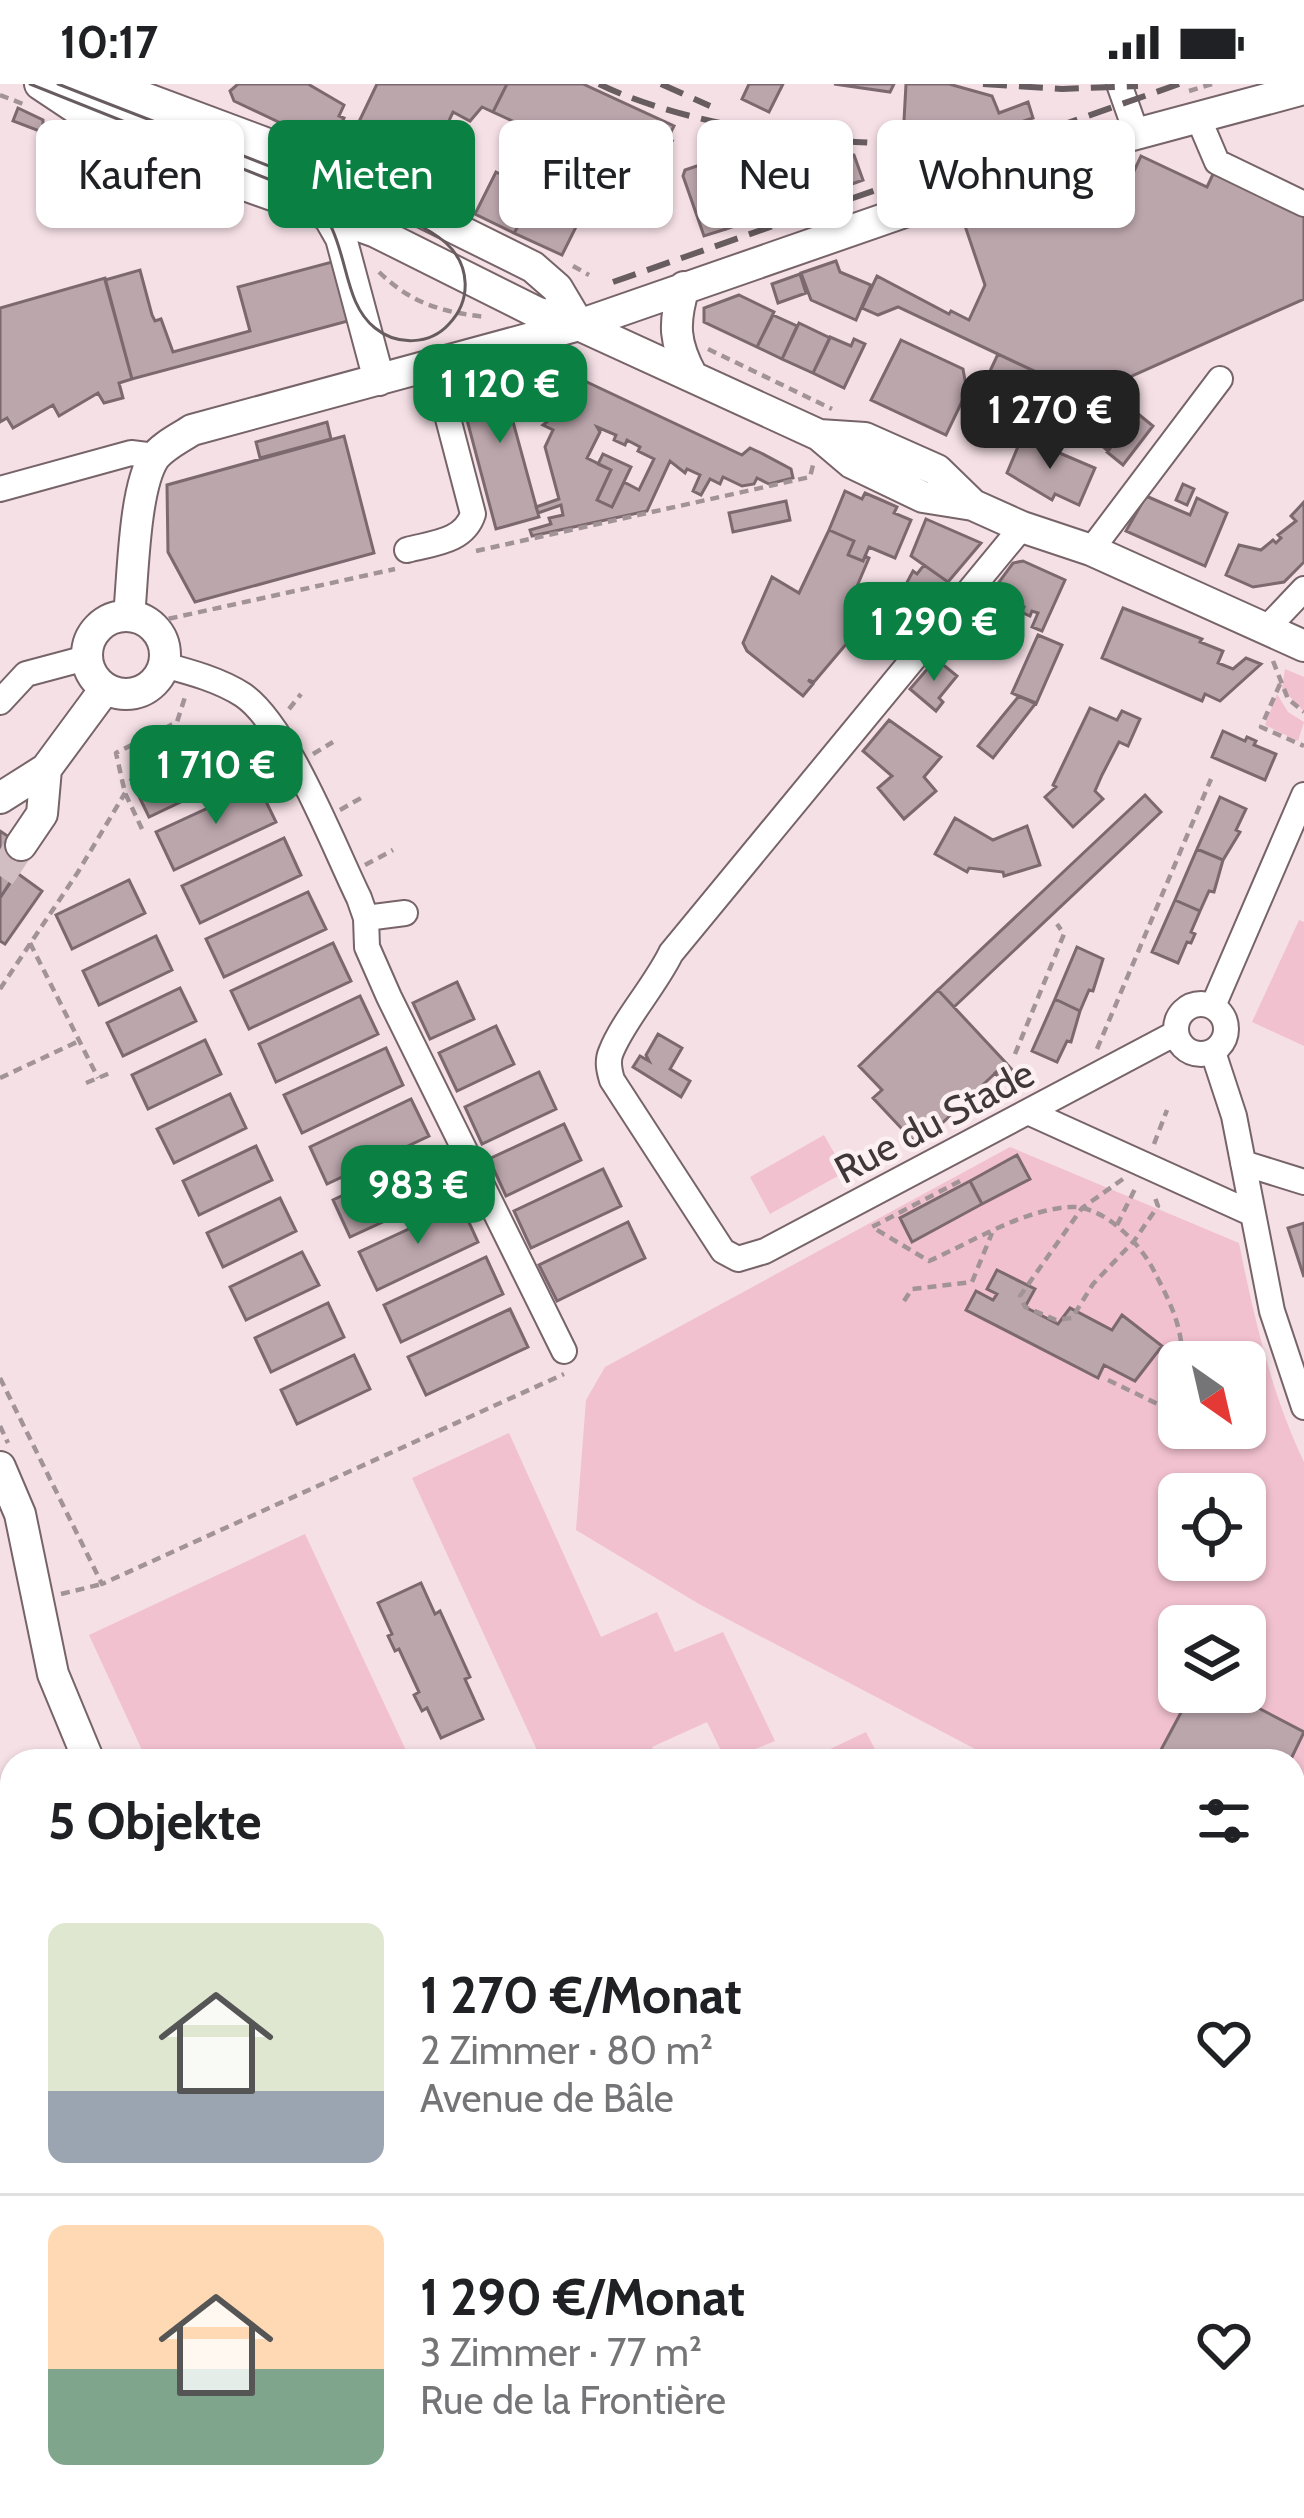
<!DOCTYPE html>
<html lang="de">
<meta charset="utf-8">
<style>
:root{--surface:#fff;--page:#f2f2f2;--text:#202124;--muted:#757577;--line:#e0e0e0;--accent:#0b8043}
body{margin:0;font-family:Cabin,sans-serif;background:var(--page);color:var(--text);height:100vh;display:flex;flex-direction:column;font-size:45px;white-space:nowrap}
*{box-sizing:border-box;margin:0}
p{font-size:39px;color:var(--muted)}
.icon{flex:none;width:66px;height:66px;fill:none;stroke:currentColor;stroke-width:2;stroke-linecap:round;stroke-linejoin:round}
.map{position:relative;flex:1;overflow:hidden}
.sheet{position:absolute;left:0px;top:1665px;width:1305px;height:771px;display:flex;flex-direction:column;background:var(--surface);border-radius:36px 36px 0 0;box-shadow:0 3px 9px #0004}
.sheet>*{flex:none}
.banner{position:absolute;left:36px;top:36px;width:1233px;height:108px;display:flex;gap:24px}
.needle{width:78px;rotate:146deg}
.buttons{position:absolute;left:1158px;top:1257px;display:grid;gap:24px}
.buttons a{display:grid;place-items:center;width:108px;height:108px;border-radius:18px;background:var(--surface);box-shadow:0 3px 9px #0004;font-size:60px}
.price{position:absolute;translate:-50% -102px;padding:0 27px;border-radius:24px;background:var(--accent);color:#fff;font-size:39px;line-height:78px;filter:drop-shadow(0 3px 6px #0008)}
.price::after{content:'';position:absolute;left:50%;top:72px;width:36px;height:27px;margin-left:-18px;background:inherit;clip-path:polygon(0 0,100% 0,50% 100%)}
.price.current{background:#222;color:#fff}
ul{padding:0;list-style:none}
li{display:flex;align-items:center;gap:36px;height:300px;padding:0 48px}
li+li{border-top:3px solid var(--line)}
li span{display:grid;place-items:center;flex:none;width:336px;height:240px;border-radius:18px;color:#555}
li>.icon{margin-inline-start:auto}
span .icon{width:144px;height:144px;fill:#fffc;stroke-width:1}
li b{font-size:51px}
h2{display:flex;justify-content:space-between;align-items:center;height:144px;padding:0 48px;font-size:51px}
.chip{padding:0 42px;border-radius:18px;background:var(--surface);box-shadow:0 3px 9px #0004;font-size:42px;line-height:108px}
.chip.current{background:var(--accent);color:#fff}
.status{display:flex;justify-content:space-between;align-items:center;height:84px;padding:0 60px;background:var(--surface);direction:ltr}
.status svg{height:33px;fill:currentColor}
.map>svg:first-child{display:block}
.green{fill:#f2c1cf;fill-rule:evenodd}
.building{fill:#bba6ac;stroke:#7c696f;stroke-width:3;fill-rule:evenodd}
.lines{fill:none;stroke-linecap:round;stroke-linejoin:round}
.major-tunnel{stroke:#d1bec3;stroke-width:30;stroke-dasharray:30 15;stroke-linecap:butt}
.minor-casing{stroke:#766469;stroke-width:28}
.major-casing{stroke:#766469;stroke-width:34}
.path{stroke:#a29398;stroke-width:4.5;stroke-dasharray:9 6;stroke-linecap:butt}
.minor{stroke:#fff;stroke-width:24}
.major{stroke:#fff;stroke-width:30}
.tram{stroke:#675c5f;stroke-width:3}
.rail{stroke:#675c5f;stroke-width:6;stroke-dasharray:24 12;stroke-linecap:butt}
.labels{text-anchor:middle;stroke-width:9;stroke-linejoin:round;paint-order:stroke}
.street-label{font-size:39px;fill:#3f3739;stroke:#fdf0f3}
</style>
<div class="status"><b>10:17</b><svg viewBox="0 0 49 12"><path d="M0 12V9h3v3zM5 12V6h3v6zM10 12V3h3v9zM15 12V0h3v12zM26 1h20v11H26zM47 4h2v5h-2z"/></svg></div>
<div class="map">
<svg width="1304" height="2434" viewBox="0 0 1304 2434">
<rect width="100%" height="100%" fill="#f5e0e6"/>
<path class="green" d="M1285 585 1304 593V628L1282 604Z
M1277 610 1288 628 1304 638 1298 657 1265 641Z
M1299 836 1304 838V962L1252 938Z
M824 1051 845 1088 770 1130 750 1093Z
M1010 1063 1239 1159C1254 1233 1271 1309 1304 1378V1838L1293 1832V1677H998L699 1520 576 1446 586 1316 605 1283ZM1179 1278H1245V1344H1179ZM1179 1410H1245V1476H1179ZM1179 1542H1245V1608H1179Z
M509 1349 601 1553 657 1528 675 1568 723 1548 775 1657 726 1677 707 1638 652 1663 656 1674 649 1677H542L412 1394Z
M305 1450 411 1677H147L89 1551Z
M866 1648 881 1677H805Z
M1293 1980 1304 1991V2142L1298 2148 1293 2143Z
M1304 2160V2244L1293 2233V2172Z
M1293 2260 1304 2271V2434H963L975 2424H1293Z"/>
<path class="building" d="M238 0H308L344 21 339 32 344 34 336 51 331 49 325 60 234 17 230 7Z
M377 0H507L493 28 482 23 470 37 453 28 427 84 420 80 411 100 344 69Z
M507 0H583L674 42 667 56 672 57 667 66 663 65 642 110 549 67 553 56 493 28Z
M749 0H783L769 28 742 15Z
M834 0H894L890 8Z
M906 0H949L992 12 999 29 1028 18 1033 34 988 49 903 55Z
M18 24 43 36V47L54 51 63 44 81 52 92 59V67L13 37Z
M739 44 830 59 829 66 738 51Z
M738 51 854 71 863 96 726 145 703 80 713 61Z
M1141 72 1207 103 1214 88 1304 129V215L1087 312 898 223 878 231 862 224 877 192 949 230 951 227 969 236 985 201 962 133 1093 87 1102 112 1090 116 1115 128Z
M703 80 726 145 704 152 683 92 685 86Z
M496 88 539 108 514 149 475 130Z
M539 108 583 129 562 171 514 149Z
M836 177 840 188 871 201 856 236 811 216 801 189Z
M332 178 348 237 132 295 105 196 140 186 152 231 155 237 161 235 173 268 250 247 238 203Z
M800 190 806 209 778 219 772 200Z
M105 194 132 295 119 299 123 314 104 319 98 309 59 332 53 321 13 344 7 334 0 338V224Z
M739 211 774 228 757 263 704 238V224Z
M773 231 797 242 782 275 757 263Z
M799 239 830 254 813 289 782 275Z
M830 253 851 262 854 255 865 260 844 304 813 289Z
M901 256 963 285 967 307 946 351 871 316Z
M998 270 1087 312 1064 322 990 287Z
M524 284 530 306 506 312 539 433 496 445 458 302Z
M572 291 742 371 750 364 761 369 791 385 793 394 769 400 757 394 754 400 742 402 723 393 720 400 710 395 701 411 693 407 700 391 687 385 685 389 670 377 647 427 532 452 530 446 551 440 549 434 563 431 561 421 538 429 536 423 559 415 545 363 553 346 543 341 552 334ZM597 343 616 351 614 356 625 361 627 356 640 363 638 367 654 375 639 406 624 398 612 423 597 416 611 386 587 374 600 348Z
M989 292 1025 309 1009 343 973 326Z
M1137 329 1153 342 1123 381 1107 368Z
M327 338 331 355 260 374 256 358Z
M1103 342 1110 347 1100 360 1093 354Z
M1110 347 1118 354 1108 367 1100 360Z
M344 352 374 469 195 518 168 468 167 401Z
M1022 353 1095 384 1079 421 1055 410 1052 416 1007 389Z
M603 370 631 383 612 423 597 416 611 386 598 380Z
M1183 400 1194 405 1187 421 1176 416Z
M845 407 862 415 865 409 879 415 897 423 894 429 911 436 895 474 869 463 863 477 848 471 854 457 829 446Z
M1146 412 1190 431 1197 414 1227 429 1205 482 1126 447Z
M786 417 790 436 733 448 729 429Z
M1304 418V478L1284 498 1253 503 1226 491 1239 461 1261 466 1273 456 1276 459 1281 454 1278 451 1296 437 1291 432Z
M926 435 981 459 948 498 911 472Z
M829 446 854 457 848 471 863 477 865 472 869 474 849 521 864 539 814 598 808 596 813 600 803 612 747 567 743 559 772 493 799 509Z
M1023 477 1065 496 1042 547 1032 543 1038 529 1032 527 1030 532 1021 528 1024 523 991 509 1013 479Z
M924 481 948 498 927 524 903 506 913 487 917 490Z
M897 501 927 524 921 532 894 508Z
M1123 524 1202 555 1200 558 1223 567 1218 579 1233 585 1246 574 1261 580 1220 617 1205 610 1202 617 1102 574Z
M1038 551 1062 561 1036 620 1012 609Z
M936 575 957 592 939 614 943 618 936 627 910 605Z
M1019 612 1036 619 993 674 978 662Z
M1090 624 1117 636 1122 627 1140 635 1128 662 1119 658 1102 691 1095 707 1103 715 1073 743 1045 713 1056 703 1053 701Z
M889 636 941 673 924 693 936 707 904 735 878 704 892 692 863 667Z
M1223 647 1245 657 1247 653 1256 657 1254 661 1276 670 1265 696 1212 673Z
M233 648 250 685 149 733 131 696Z
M258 701 276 738 174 786 156 748Z
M1145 711 1161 728 954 923 938 906Z
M1220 713 1246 725 1236 746 1240 748 1223 776 1197 765Z
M955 734 993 756 1027 742 1040 781 1004 792 1003 788 969 784 967 788 935 770Z
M0 747 30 767 0 814Z
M284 754 301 791 200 839 182 802Z
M1197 765 1223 776 1214 808 1209 807 1200 827 1175 816Z
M17 789 42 807 5 860 0 857V814Z
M129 796 145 829 72 865 56 831Z
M308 808 326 845 224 893 206 855Z
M1175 816 1200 827 1191 848 1195 850 1191 859 1187 858 1178 879 1152 868Z
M156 852 172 886 99 921 83 887Z
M333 859 351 897 249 945 231 907Z
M1077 863 1103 875 1093 907 1089 906 1080 927 1055 915Z
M457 898 474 935 430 955 413 919Z
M180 904 196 937 123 972 107 939Z
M938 906 1006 979 918 1062 873 1014 882 1006 859 982Z
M360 912 378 950 276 998 259 960Z
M1055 915 1080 927 1071 958 1067 957 1057 978 1032 967Z
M496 942 514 980 457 1007 439 969Z
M658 950 682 964 670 985 690 997 681 1013 633 983 640 972 649 977 646 971Z
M205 956 221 990 148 1025 132 991Z
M386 964 403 1001 302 1049 284 1011Z
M1006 979 1027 1002 1016 1011 995 989Z
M539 988 556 1025 482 1060 465 1023Z
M230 1010 246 1044 174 1079 157 1045Z
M411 1015 429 1052 327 1100 310 1063Z
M564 1040 581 1076 506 1112 489 1075Z
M256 1062 272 1096 199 1131 183 1097Z
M435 1068 452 1106 350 1153 333 1116Z
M1017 1071 1030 1095 982 1120 970 1097Z
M603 1085 621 1122 531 1164 514 1127Z
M970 1097 982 1120 912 1158 900 1134Z
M280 1114 296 1147 223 1183 207 1149Z
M461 1121 478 1158 377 1206 359 1168Z
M628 1138 645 1174 557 1217 539 1181Z
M1304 1139V1193L1288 1144Z
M302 1168 319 1201 246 1236 230 1203Z
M486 1173 503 1210 401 1258 384 1221Z
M997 1186 1035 1205 1025 1223 1058 1240 1070 1224 1112 1246 1122 1231 1162 1262 1135 1297 1104 1281 1098 1294 966 1226 976 1207 993 1216 997 1210 987 1205Z
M328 1219 344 1253 271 1288 255 1254Z
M510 1225 528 1263 426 1311 408 1273Z
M354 1271 370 1305 297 1340 281 1306Z
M421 1499 435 1530 440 1527 470 1593 465 1595 483 1635 441 1654 427 1624 422 1627 414 1611 419 1608 399 1565 395 1567 388 1552 392 1550 378 1519Z
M1192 1608H1228L1304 1648 1290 1677H1155Z
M1296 1807 1304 1812V1838L1293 1832Z
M625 2424H657L662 2434H606Z"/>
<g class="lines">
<path class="major-tunnel" d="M0 792 21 761"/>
<g class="minor-casing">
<path id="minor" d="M1119 0 1136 48
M71 10 300 100 320 116 329 133
M1197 31 1217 78 1304 120
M0 405 131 369 155 372
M1022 443 671 869C655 902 623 937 611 968 607 977 609 986 612 996L723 1167 738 1175 765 1167 1176 949
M407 466C433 459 464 458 473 430L434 281
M1091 466 1220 295
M1267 544 1304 505
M164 581C190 588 220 596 243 611 287 641 334 763 359 814L366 834 367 863 389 913 564 1267
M0 618 26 590 86 574
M366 834 405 829
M1176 945a25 25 0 1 1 50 0a25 25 0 1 1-50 0Z
M1213 922 1304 711
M1213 968 1234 1032 1272 1227 1304 1323
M1028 1028 1251 1129
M1243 1079 1304 1098
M1293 1850 1304 1853
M1293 1934 1304 1914
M0 2391 12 2385
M173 2424 178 2434
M766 2424 778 2434
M858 2424 869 2434
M905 2434 917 2424"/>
</g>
<g class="major-casing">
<path id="major" d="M40 0 130 60 376 148 536 228 579 241 819 351 852 379 923 413 973 421 1022 443 1091 466 1304 562
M68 0 142 13 300 72 396 115 533 183 557 204 579 241
M329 133 341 154 379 296
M684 203C673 239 674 259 692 292
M819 351 865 354 937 386 973 421
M87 571a39 39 0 1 1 78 0a39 39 0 1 1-78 0Z
M129 532C133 493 134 405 154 374 163 362 180 354 192 346L579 241 1106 58 1304 5
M0 714 46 685 105 605
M21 761 42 730 46 685
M0 1383 20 1430 53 1590 89 1677
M0 2343 12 2337"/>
</g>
<path class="path" d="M1189 7 1212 0
M0 11 23 20
M573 182 589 191
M379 188C412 220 442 228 486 233
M708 265 832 325
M476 467 810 393 813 381
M154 538 395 485
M1273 577 1288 615 1304 628
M1280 600 1261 643 1304 662
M289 625 301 610
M313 670 333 658
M340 726 361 714
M142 745 125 709 116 669 177 638 186 610
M365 781 393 766
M30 859 98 994
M0 905 78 788 125 709
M1097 965 1211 695
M1015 970 1064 850 1057 840
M0 994 79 957
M86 999 110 989
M1154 1060 1167 1026
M1123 1095 1082 1124 1020 1212 1025 1223 1056 1236 1072 1234 1093 1200 1134 1157 1158 1122 1154 1111
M960 1097 872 1143 929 1177C972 1158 1022 1126 1070 1123 1104 1121 1142 1161 1155 1189 1169 1216 1185 1247 1181 1278
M1117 1141 1137 1101
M904 1217 912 1205 972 1198 992 1149
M0 1294 102 1500 564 1290
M1108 1296 1174 1328 1179 1292
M0 1342 8 1359
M1209 1344 1232 1355 1248 1349
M61 1510 102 1500"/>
<use href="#minor" class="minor"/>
<use href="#major" class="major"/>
<path class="tram" d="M30 0 306 110C353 149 337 214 375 244 397 262 430 261 449 240 472 216 470 181 446 159 420 136 378 126 347 113 251 74 154 38 58 0"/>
<path class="rail" d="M599 0C697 48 883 70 991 56
M661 0 710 22
M983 0 1062 5 1138 2
M613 198 1179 0"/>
</g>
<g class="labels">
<g class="street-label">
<text transform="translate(934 1037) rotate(-28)" y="14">Rue du Stade</text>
</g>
</g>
</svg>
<div class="buttons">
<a><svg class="needle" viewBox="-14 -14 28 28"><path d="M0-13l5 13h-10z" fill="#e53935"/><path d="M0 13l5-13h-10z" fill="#757577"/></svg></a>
<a><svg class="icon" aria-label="locate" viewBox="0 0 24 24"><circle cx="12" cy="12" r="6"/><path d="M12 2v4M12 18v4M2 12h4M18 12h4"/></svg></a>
<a><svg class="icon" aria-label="layers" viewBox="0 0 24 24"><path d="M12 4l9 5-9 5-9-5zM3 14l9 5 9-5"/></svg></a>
</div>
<b class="price" style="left:500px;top:362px">1 120 €</b>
<b class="price current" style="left:1050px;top:388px">1 270 €</b>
<b class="price" style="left:934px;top:600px">1 290 €</b>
<b class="price" style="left:216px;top:743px">1 710 €</b>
<b class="price" style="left:418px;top:1163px">983 €</b>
<div class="banner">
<a class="chip">Kaufen</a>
<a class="chip current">Mieten</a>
<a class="chip">Filter</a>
<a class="chip">Neu</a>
<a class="chip">Wohnung</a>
</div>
<section class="sheet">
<h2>5 Objekte<svg class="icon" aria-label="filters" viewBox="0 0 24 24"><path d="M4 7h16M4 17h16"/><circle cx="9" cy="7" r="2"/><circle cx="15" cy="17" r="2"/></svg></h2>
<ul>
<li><span style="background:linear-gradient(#dfe7d0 70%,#9aa5b1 0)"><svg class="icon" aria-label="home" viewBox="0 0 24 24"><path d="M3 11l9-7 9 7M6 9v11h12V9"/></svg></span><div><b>1 270 €/Monat</b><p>2 Zimmer · 80 m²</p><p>Avenue de Bâle</p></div><svg class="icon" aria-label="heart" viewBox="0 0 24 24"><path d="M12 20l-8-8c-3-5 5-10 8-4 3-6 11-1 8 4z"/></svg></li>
<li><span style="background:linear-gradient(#ffd9b3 60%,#7fa58c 0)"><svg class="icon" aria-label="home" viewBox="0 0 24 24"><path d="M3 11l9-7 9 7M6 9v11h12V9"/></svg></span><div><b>1 290 €/Monat</b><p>3 Zimmer · 77 m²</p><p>Rue de la Frontière</p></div><svg class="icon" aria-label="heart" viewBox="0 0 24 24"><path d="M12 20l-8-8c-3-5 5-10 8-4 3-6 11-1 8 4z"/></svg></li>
</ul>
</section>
</div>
